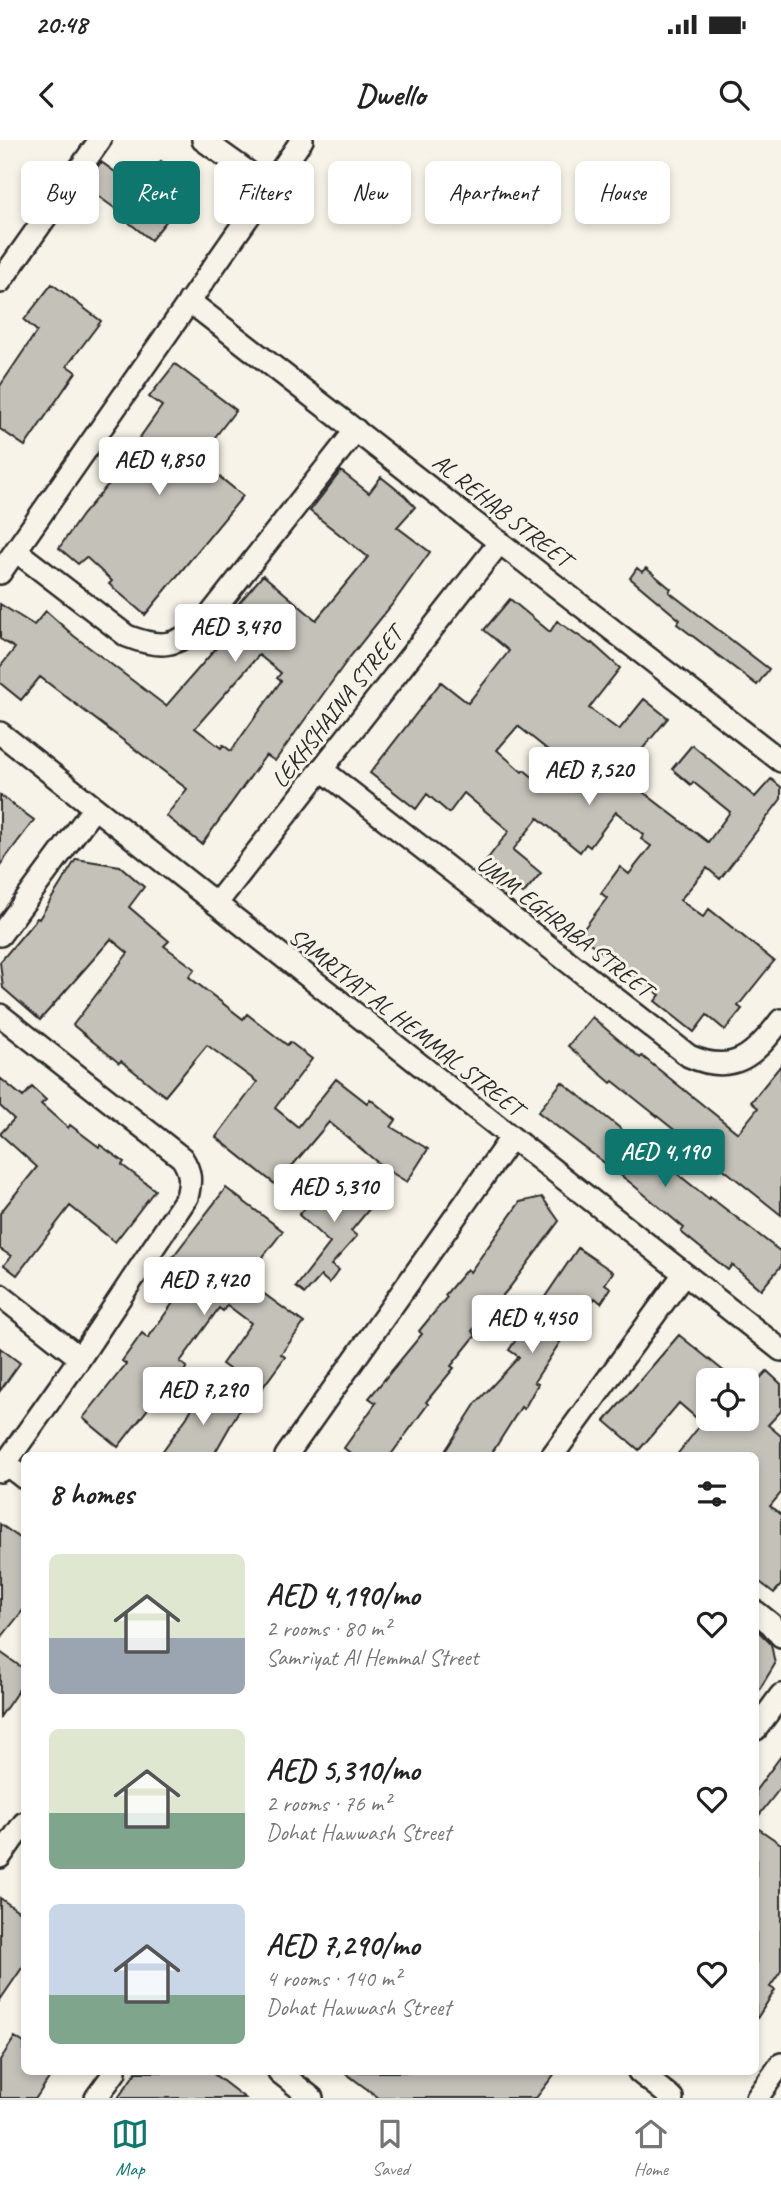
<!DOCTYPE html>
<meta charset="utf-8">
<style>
:root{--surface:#fff;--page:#f6f6f6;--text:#222;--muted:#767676;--line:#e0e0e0;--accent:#0f766e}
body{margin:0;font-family:Caveat,sans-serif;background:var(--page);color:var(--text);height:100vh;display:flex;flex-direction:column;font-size:26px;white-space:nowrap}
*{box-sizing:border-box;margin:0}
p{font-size:23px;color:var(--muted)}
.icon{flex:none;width:38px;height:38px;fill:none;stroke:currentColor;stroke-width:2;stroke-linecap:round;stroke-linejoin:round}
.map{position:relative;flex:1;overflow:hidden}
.drawer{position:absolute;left:21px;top:1312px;width:738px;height:623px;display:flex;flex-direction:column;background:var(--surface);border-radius:10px;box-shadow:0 4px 10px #0003}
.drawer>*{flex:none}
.hud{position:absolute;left:21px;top:21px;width:740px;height:63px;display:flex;gap:14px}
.tools{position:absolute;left:696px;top:1228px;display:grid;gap:14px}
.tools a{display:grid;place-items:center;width:63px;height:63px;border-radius:10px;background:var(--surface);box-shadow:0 4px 10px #0003;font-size:35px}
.price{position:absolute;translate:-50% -60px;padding:0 16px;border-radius:7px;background:#fff;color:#222;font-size:23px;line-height:46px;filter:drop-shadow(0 2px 4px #0008)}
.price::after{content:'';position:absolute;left:50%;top:42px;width:21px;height:16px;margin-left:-10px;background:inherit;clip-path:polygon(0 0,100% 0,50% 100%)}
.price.current{background:var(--accent);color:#fff}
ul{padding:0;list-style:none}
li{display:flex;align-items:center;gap:21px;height:175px;padding:0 28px}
li span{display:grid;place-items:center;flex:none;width:196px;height:140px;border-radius:10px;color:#555}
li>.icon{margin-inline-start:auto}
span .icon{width:84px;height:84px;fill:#fffc;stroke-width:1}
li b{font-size:30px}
h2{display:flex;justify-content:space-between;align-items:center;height:84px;padding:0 28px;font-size:30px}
.chip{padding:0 24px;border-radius:10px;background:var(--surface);box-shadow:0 4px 10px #0003;font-size:24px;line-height:63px}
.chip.current{background:var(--accent);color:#fff}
.status{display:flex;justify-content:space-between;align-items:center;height:49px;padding:0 35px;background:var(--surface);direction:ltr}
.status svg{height:19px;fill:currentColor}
header{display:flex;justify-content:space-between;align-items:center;height:91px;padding:0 28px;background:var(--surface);font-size:32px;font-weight:700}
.tab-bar{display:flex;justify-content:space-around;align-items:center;height:98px;border-top:2px solid var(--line);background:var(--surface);font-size:19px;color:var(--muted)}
.tab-bar a{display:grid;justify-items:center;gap:4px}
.tab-bar .current{color:var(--accent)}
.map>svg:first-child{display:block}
.building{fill:#c4c1b9;stroke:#2b2b2b;stroke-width:2;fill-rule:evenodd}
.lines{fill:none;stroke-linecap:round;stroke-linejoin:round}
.minor-casing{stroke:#2b2b2b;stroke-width:26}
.minor{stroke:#f7f3e8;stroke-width:21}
.labels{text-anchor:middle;stroke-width:6;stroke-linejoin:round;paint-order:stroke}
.street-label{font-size:24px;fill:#2b2b2b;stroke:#f7f3e8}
</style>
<div class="status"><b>20:48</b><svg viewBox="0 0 49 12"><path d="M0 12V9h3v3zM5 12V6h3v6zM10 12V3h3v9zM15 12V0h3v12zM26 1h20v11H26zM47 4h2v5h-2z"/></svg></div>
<header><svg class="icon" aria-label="back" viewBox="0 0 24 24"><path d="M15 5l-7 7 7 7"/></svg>Dwello<svg class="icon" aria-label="search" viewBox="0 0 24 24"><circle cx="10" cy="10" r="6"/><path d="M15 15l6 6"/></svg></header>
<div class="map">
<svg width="781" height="1958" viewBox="0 0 781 1958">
<rect width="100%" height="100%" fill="#f7f3e8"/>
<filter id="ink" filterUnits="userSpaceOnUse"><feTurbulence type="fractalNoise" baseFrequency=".0143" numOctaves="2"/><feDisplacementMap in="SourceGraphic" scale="14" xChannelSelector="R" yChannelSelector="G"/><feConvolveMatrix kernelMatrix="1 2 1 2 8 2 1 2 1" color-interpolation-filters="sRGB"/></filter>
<g filter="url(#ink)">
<path class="building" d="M161 21 194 47 151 100 118 74 120 72 84 46 101 22 139 49Z
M52 144 101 181 67 226 76 232 25 306 0 289V246L37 191 24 180Z
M175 224 236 270 198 319 243 356 145 475 109 444 112 441 86 417 78 424 59 408 82 375 141 306 136 303 162 266 149 257Z
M341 331 369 353 381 337 405 356 415 367 397 387 430 412 394 462 349 518 275 621 266 615 202 704 166 676 187 649 40 537 21 560 0 543V527L15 508 0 499V464L34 485 46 471 74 496 166 566 231 491 222 483 263 435 316 480 368 417 310 371ZM259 515 281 533 277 538 281 541 231 611 223 605 221 608 195 588Z
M637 428 642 432 646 428 671 449 669 452 769 529 757 545 677 484 680 480 630 438Z
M510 459 550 492 557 481 591 504 592 503 620 528 589 568 619 590 644 559 668 578 621 635 708 702 730 672 693 642 691 645 672 629 692 605 755 657 771 639 781 647V659L720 739 707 728 680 760 703 777 709 769 774 821 738 866 742 869 725 890 707 875 694 892 655 861 660 855 579 795 607 758 601 753 620 727 629 734 651 706 641 699 644 695 616 672 590 707 586 704 580 712 538 678 513 710 541 733 523 754 497 731 494 735 482 726 509 691 464 653 449 673 427 654 416 669 370 633 441 542 468 563 509 511 484 490ZM518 586 554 615 534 638 524 630 522 632 497 610Z
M0 655 34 680 0 725Z
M76 719 120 726 144 747 129 767 169 801 164 806 195 829 189 837 243 879 247 874 287 905 290 902 312 919 275 968 298 987 336 939 367 963 370 959 396 980 391 987 428 1009 407 1042 384 1028 329 982 276 1045 216 997 257 942 207 905 165 956 121 921 119 923 73 885 128 813 111 799 40 880 3 848 0 822 37 778 39 779Z
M592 877 640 918 642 916 738 993 758 968 751 962 781 925V1075L613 941 611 943 568 906Z
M0 938 23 957 32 947 46 960 41 964 68 988 70 985 99 1007 100 1005 124 1022 122 1025 155 1050 115 1102 70 1066 17 1135 4 1125 11 1116 0 1109V1073L37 1027 0 994 14 979 0 966Z
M562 942 709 1059 710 1057 781 1112V1126L761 1150 732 1125 728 1130 681 1092 684 1088 632 1044 538 972Z
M335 1030 375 1062 351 1091 357 1096 331 1125 339 1130 329 1143 321 1136 305 1154 296 1147 330 1103 299 1075 325 1046 323 1044Z
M226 1048 283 1091 245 1140 304 1183 281 1214 285 1217 260 1251 222 1224 251 1183 227 1165 223 1171 219 1168 180 1222 187 1227 166 1254 162 1251 118 1307 83 1278 126 1224 122 1221 142 1193 148 1198 190 1139 168 1123Z
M542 1057 559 1081 510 1147 472 1191 476 1195 451 1226 454 1228 426 1262 428 1264 390 1316H354L344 1308 376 1263 369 1258 422 1194 419 1191 447 1157 445 1155 467 1129 470 1132 520 1062Z
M578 1108 613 1132 605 1144 611 1148 601 1163 595 1158 571 1192 568 1190 534 1242 538 1244 524 1269 521 1267 490 1316H442L476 1263 519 1217 509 1210Z
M679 1195 736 1241H709V1279H747V1252L767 1231 781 1244V1271L768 1285 781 1296V1353L770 1366 781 1375V1445L774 1453 756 1439V1316H676L702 1283 679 1263 639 1310 605 1281Z
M0 1208 20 1223 0 1251Z
M204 1246 241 1267 213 1316H159L187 1277Z
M0 1384 24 1401V1469L0 1499Z
M756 1489 771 1504 775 1524 756 1555Z
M0 1512 24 1529V1542L0 1577Z
M781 1616V1647L756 1679V1650Z
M756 1687 781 1704V1831L770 1847 775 1850 756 1880Z
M0 1758 24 1775V1825L0 1860Z
M15 1897 24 1903V1932H53L36 1958H0V1920Z
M136 1932H211L245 1958H118Z
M344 1932H556L536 1958H379Z"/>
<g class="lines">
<g class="minor-casing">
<path id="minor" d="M203 0 269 47
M0 142 100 0
M189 161 781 621
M16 411 127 496C160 509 176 507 203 484L356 290
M0 433 302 0
M0 593 781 1210
M321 629 689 916C734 936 755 915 781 880
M216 764 500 402
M0 795 94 668
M0 875 182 1018C191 1032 191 1041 187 1057L80 1218 0 1331
M0 1155 80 1218
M286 1316 511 998
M552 1316 684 1134
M6 1324 24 1338
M756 1472 771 1484 781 1496
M756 1589 781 1555
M0 1717 24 1683
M279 1932 312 1958
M639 1932 672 1958
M96 1958 115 1932
M757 1958 781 1924"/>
</g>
<use href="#minor" class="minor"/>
</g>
</g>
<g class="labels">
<g class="street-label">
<text transform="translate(502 370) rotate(38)" y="8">AL REHAB STREET</text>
<text transform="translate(337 567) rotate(-52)" y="8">LEKHSHAINA STREET</text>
<text transform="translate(565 786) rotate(38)" y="8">UMM EGHRABA STREET</text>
<text transform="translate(406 882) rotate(38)" y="8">SAMRIYAT AL HEMMAL STREET</text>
</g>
</g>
</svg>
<div class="tools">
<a><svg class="icon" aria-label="locate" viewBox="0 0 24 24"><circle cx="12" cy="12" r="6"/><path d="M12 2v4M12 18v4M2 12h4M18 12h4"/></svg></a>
</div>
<b class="price" style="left:159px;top:357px">AED 4,850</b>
<b class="price" style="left:235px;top:524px">AED 3,470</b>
<b class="price" style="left:589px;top:667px">AED 7,520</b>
<b class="price current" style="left:665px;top:1049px">AED 4,190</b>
<b class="price" style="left:334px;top:1084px">AED 5,310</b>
<b class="price" style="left:204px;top:1177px">AED 7,420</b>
<b class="price" style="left:532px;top:1215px">AED 4,450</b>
<b class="price" style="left:203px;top:1287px">AED 7,290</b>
<div class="hud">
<a class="chip">Buy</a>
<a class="chip current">Rent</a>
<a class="chip">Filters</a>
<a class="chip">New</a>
<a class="chip">Apartment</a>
<a class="chip">House</a>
</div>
<section class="drawer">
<h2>8 homes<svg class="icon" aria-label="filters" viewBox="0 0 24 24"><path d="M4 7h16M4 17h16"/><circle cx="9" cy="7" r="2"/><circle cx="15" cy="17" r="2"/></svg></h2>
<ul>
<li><span style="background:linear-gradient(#dfe7d0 60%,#9aa5b1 0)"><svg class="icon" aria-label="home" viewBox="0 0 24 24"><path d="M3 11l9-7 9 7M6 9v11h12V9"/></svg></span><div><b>AED 4,190/mo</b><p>2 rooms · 80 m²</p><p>Samriyat Al Hemmal Street</p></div><svg class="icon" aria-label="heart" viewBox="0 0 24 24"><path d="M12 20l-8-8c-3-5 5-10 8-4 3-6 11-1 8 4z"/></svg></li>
<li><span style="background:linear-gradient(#dfe7d0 60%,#7fa58c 0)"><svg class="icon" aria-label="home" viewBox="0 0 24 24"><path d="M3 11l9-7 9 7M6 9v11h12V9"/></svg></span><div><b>AED 5,310/mo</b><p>2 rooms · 76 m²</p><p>Dohat Hawwash Street</p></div><svg class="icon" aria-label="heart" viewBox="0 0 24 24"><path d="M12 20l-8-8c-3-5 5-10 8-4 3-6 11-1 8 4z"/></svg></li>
<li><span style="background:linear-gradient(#c9d6e8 65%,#7fa58c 0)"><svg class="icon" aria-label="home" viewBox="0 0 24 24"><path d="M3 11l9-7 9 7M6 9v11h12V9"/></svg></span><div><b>AED 7,290/mo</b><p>4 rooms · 140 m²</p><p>Dohat Hawwash Street</p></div><svg class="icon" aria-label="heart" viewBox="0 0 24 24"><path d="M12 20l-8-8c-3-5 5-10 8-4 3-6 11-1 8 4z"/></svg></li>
</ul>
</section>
</div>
<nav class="tab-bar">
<a class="current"><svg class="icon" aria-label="map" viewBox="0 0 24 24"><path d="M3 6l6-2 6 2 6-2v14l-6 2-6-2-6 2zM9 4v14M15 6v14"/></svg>Map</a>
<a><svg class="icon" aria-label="saved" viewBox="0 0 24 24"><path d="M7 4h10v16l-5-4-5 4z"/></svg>Saved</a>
<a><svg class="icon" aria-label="home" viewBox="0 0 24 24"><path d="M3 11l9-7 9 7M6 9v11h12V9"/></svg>Home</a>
</nav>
